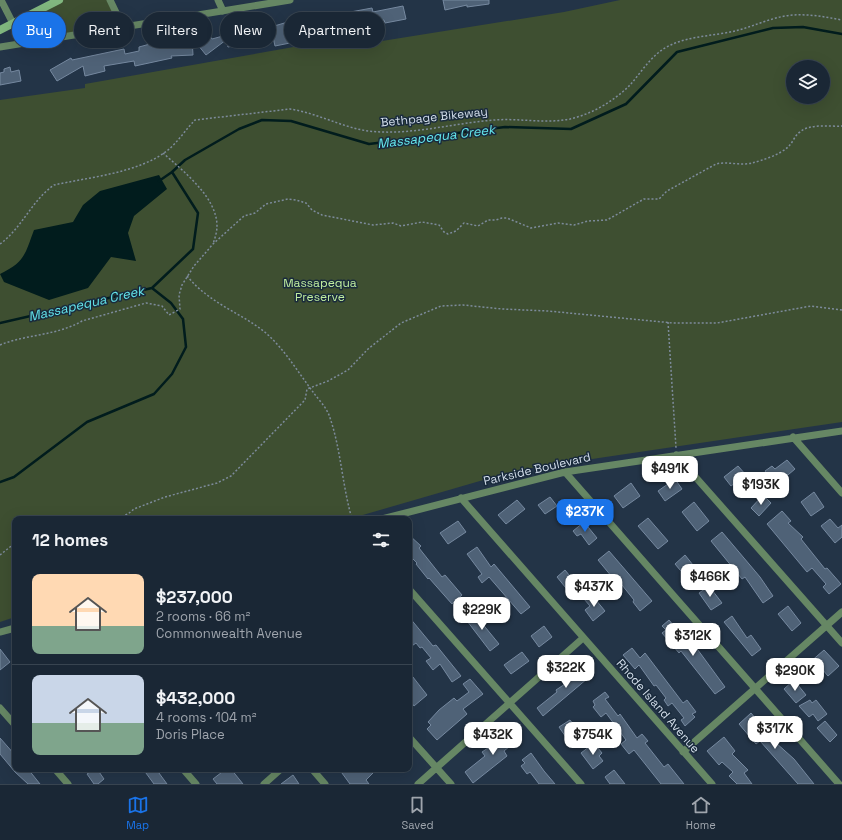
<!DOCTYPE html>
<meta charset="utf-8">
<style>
:root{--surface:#1a2735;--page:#232f3d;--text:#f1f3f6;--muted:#9fa5ad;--line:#384450;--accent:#1a73e8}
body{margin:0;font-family:"Space Grotesk",sans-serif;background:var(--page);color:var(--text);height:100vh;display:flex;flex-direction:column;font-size:15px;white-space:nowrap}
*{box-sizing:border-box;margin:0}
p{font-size:13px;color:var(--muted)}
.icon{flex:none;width:22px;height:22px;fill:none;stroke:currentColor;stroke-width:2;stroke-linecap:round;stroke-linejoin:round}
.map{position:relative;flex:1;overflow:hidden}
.sheet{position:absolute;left:12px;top:516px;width:400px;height:256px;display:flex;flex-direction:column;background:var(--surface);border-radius:8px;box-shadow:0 4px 16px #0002,0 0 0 1px var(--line)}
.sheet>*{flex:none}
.top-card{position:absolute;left:12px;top:12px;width:400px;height:36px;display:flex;gap:8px}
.controls{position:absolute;left:786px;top:60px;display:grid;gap:8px}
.controls a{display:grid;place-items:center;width:44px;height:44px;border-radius:50%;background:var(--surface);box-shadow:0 4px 16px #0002,0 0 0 1px var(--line);font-size:20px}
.price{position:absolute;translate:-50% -34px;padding:0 9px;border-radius:8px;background:#fff;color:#222;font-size:13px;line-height:26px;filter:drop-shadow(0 1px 2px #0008)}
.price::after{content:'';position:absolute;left:50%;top:24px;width:12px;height:9px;margin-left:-6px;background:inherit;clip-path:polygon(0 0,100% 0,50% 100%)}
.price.current{background:var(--accent);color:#fff}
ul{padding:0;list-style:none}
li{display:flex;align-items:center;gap:12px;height:100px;padding:0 20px}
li+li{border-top:1px solid var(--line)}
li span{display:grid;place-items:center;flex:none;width:112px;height:80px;border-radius:8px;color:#555}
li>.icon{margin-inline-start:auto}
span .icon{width:48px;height:48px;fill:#fffc;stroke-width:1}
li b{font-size:17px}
h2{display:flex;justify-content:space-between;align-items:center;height:48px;padding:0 20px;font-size:17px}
.tag{padding:0 14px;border-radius:18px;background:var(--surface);box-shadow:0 4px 16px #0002,0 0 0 1px var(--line);font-size:14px;line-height:36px}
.tag.current{background:var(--accent);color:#fff}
.menu{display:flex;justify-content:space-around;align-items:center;height:56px;border-top:1px solid var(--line);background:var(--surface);font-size:11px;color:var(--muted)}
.menu a{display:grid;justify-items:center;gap:2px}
.menu .current{color:var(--accent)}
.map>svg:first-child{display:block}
.green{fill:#3e4f31;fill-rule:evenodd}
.water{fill:#011c1d}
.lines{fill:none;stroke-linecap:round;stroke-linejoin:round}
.stream{stroke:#011c1d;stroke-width:2.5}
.building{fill:#4f6277;stroke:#7689a0}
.path{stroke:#7d8b9b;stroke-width:1.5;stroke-dasharray:2 2;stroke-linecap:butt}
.street{stroke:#668764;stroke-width:7}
.secondary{stroke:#81b77f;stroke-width:8}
.labels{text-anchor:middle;stroke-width:3;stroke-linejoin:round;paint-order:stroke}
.street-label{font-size:12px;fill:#d4dfeb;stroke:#192a3c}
.park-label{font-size:12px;fill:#c1ee9f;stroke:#192a3c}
.water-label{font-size:13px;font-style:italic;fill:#64e6eb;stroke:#192a3c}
</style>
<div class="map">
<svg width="842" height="784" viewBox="0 0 842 784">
<rect width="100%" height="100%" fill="#233447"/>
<path class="green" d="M59 0H110L123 27 23 43 13 23Z
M620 0H842V422L518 470 349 519H15V617L0 622V100L85 88V84L350 37 382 41 564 12ZM793 67H823V97H793Z"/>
<path class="water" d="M159 175 167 189 134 216 128 233 136 261 111 257 88 288 49 300 4 282 0 274C25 262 25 254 34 230L73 222 83 205 100 191Z"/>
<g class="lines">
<path class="stream" d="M159 181 172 172
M0 323 152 288 193 249 198 213 172 172 185 160 239 129 262 120 291 121 369 144 505 127 571 129 626 104 677 52 773 28 803 27 842 34
M0 482 14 477 87 422 154 394 172 374 186 347 183 319 171 303 152 288"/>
</g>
<path class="building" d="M443 0H489V4L467 7V5L445 10Z
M403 6 406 19 385 23 384 20 354 26 353 24 319 31 320 34 294 37 295 42 275 46 273 37 228 47 226 40 206 55 198 45 210 36 212 39 263 25 264 29 298 19 318 18 372 8 373 12Z
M177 39H192L193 55 171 56 172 58 135 66 134 61 104 66 105 71 85 76 83 66 57 81 50 70 71 58 72 60 124 49 125 54 139 51V47L150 44Z
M10 67 11 72 19 70 21 81 0 85V73L4 72V69Z
M787 460 795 469 776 485 765 471 772 466 775 469Z
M738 466 746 475 731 486 724 477Z
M675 479 682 489 665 501 658 491Z
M631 483 640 496 623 508 614 496Z
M814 492 824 507 811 516 801 502Z
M763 495 771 503 759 516 751 508Z
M550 497 557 506 545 514 538 505Z
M517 500 525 509 506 524 498 515Z
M694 502 709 521 697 531 682 512Z
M782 511 791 521 788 523 803 537 801 539 825 569 827 568 841 584 829 594 823 587 826 584 812 568 807 572 767 524Z
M648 518 668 541 658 549 638 526Z
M830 519 838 528 842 525V537L835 543 821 526Z
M458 521 466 532 448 544 440 533Z
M584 522 597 538 589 545 581 534 577 536 573 531Z
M722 532 760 577 773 596 763 603 745 577 742 579 711 541Z
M409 535 421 546 419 548 442 577 445 575 462 595 452 604 429 578 428 579 416 564 417 563 409 555Z
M477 547 491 567 494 564 530 607 521 614 489 577 482 583 478 577 482 574 467 554Z
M609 551 652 601 640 611 633 602 634 600 614 575 612 577 598 560Z
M685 555 701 575 691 583 675 564Z
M565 570 578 586 570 593 557 577Z
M709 586 722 603 711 610 699 593Z
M591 594 605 611 593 621 585 610 590 606 584 599Z
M788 606 801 623 792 631 778 614Z
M472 611 499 644 490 651 464 617Z
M732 616 747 638 751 635 761 649 752 656 724 622Z
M409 617 433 646 436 645 461 676 452 682 440 664 433 670 426 661 431 658 422 647 420 648 416 643 409 648Z
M669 620 692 648 695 646 725 687 715 694 681 651 679 653 662 633 666 630 662 626Z
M544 626 552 637 539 647 531 636Z
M632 648 640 658 645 653 683 703 687 700 696 712 692 714 695 717 685 726 681 720 684 718 672 703 668 706 664 700 666 698 656 685 654 686 639 665 635 669 623 655Z
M0 649 10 662 0 670Z
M824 650 839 666 828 676 822 669 817 672 809 663Z
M522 652 529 661 511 674 504 665Z
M584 662 594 673 543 716 537 708 557 692 556 690 574 678 581 670 579 666Z
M409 672 427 695 414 706 409 699Z
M470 679 483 694 463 709 467 714 437 740 427 729 431 725 428 722 439 710 454 698 457 701 469 692 463 684Z
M794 680 806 695 796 703 784 689Z
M605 692 609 697 605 699 618 716 620 714 637 738 642 734 648 741 645 743 664 767 668 764 684 784H661L634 750 629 754 621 744 626 740 606 713 601 717 593 707 595 705 593 701Z
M810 700 812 703 816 700 827 714 818 721 813 714 809 717 799 706Z
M751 713 775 742 794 759 814 784H798L760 741 756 744 739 724Z
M570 720 581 735 570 743 559 727Z
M825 721 837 735 830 742 817 728Z
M511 726 521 737 504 751 507 756 473 783 465 772 485 756 482 752 509 734 506 730Z
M724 737 735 751 732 754 748 770 744 773 752 784H737L729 776 733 772 722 762 719 765 707 751Z
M0 738 15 755V769H28L40 784H28L15 772 0 754Z
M594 743 602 753 599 756 603 761 593 769 581 753Z
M531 753 544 771 555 784H539L530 772 527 774 521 766 525 763 522 760Z
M95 769H97L104 779 98 784H94L87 774Z
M143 769H156L167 784H154Z
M226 769H231L243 784H217L213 779Z
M339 769H377L366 780 369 784H350Z
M614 770 625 784H610L605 777Z
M293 775 299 784H281Z"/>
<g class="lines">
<path class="path" d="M163 153C183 171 217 197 217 226 217 232 215 238 213 244
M0 244C22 228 32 200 54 185 90 177 139 173 168 150 178 142 186 129 195 120L290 109C317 113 341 127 368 131 410 136 453 123 495 120 519 118 545 124 570 119 592 114 614 101 630 85 639 75 647 62 658 53 679 35 713 37 739 30 757 25 775 16 794 15 810 14 826 17 842 20
M187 276C210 304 240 312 266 333 285 350 298 372 313 392 318 399 326 407 329 415 341 448 342 485 352 519
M668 322 676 448
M0 345C27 334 56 336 82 321L146 303 162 306 169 315 180 309 179 295 182 285 194 266 213 244 244 216 255 213 266 204 288 199 296 200 306 203 312 210 322 215 373 225 393 223 401 226 422 222 439 225 444 232 448 234 456 231 464 223 478 226 488 220H496L502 218H507L531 228 558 223 574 225 588 221 607 220 644 199H659L667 191 716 164C727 161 740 166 752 163 763 160 780 155 789 146 793 142 795 135 800 132 810 123 830 127 842 126
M114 519 128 514 134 509 165 497 217 483 231 476 305 400 307 389 328 381 348 370 368 349 401 323 441 306 463 305 502 309 548 311 673 323H717L811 306 842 310
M0 555 15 543"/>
<path class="street" d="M1 0 23 43
M110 0 123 27
M218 0 223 11
M0 47 290 0
M793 437 842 493
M676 455 842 643
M565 472 839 784
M461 498 712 784
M382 519 565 472 842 431
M409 589 581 784
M0 632 15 628
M0 708 15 725
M409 737 451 784
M683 752 842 612
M55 769 68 784
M183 769 196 784
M312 769 325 784
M264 784 281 769
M418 784 583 638"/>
<path class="secondary" d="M0 30 59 0"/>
</g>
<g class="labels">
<g class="street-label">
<text transform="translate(434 117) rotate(-6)" y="4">Bethpage Bikeway</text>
<text transform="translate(537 469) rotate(-13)" y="4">Parkside Boulevard</text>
<text transform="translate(658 706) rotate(49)" y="4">Rhode Island Avenue</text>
</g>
<g class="park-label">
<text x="320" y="287">Massapequa<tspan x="320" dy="14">Preserve</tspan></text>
</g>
<g class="water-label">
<text transform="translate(436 136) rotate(-7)" y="5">Massapequa Creek</text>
<text transform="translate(86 303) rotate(-13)" y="5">Massapequa Creek</text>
</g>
</g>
</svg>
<div class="controls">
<a><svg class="icon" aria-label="layers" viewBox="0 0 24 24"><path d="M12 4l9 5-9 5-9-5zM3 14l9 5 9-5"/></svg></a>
</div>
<b class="price" style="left:670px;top:490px">$491K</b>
<b class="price" style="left:761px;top:506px">$193K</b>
<b class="price current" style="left:585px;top:533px">$237K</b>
<b class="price" style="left:710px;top:598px">$466K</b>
<b class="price" style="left:594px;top:608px">$437K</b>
<b class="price" style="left:482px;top:631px">$229K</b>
<b class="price" style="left:693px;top:657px">$312K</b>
<b class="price" style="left:566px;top:689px">$322K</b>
<b class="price" style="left:795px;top:692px">$290K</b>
<b class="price" style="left:775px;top:750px">$317K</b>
<b class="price" style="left:493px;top:756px">$432K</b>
<b class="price" style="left:593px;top:756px">$754K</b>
<div class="top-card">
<a class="tag current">Buy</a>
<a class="tag">Rent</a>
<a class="tag">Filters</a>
<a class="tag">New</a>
<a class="tag">Apartment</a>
</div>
<section class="sheet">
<h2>12 homes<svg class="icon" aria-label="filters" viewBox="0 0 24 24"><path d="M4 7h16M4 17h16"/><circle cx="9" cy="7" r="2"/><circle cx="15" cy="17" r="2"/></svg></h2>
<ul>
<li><span style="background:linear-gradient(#ffd9b3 65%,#7fa58c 0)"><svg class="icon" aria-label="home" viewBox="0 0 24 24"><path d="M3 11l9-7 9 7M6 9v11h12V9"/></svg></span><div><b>$237,000</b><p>2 rooms · 66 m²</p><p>Commonwealth Avenue</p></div></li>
<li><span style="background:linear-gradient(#c9d6e8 60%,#7fa58c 0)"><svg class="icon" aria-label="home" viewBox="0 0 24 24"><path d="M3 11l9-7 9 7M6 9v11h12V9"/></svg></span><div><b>$432,000</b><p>4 rooms · 104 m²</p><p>Doris Place</p></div></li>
</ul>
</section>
</div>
<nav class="menu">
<a class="current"><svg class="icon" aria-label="map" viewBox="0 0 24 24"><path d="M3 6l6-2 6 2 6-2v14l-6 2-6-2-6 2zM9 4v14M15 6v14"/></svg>Map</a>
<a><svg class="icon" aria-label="saved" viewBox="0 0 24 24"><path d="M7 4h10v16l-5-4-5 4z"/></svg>Saved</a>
<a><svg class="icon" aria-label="home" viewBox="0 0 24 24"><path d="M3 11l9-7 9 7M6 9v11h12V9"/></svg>Home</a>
</nav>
